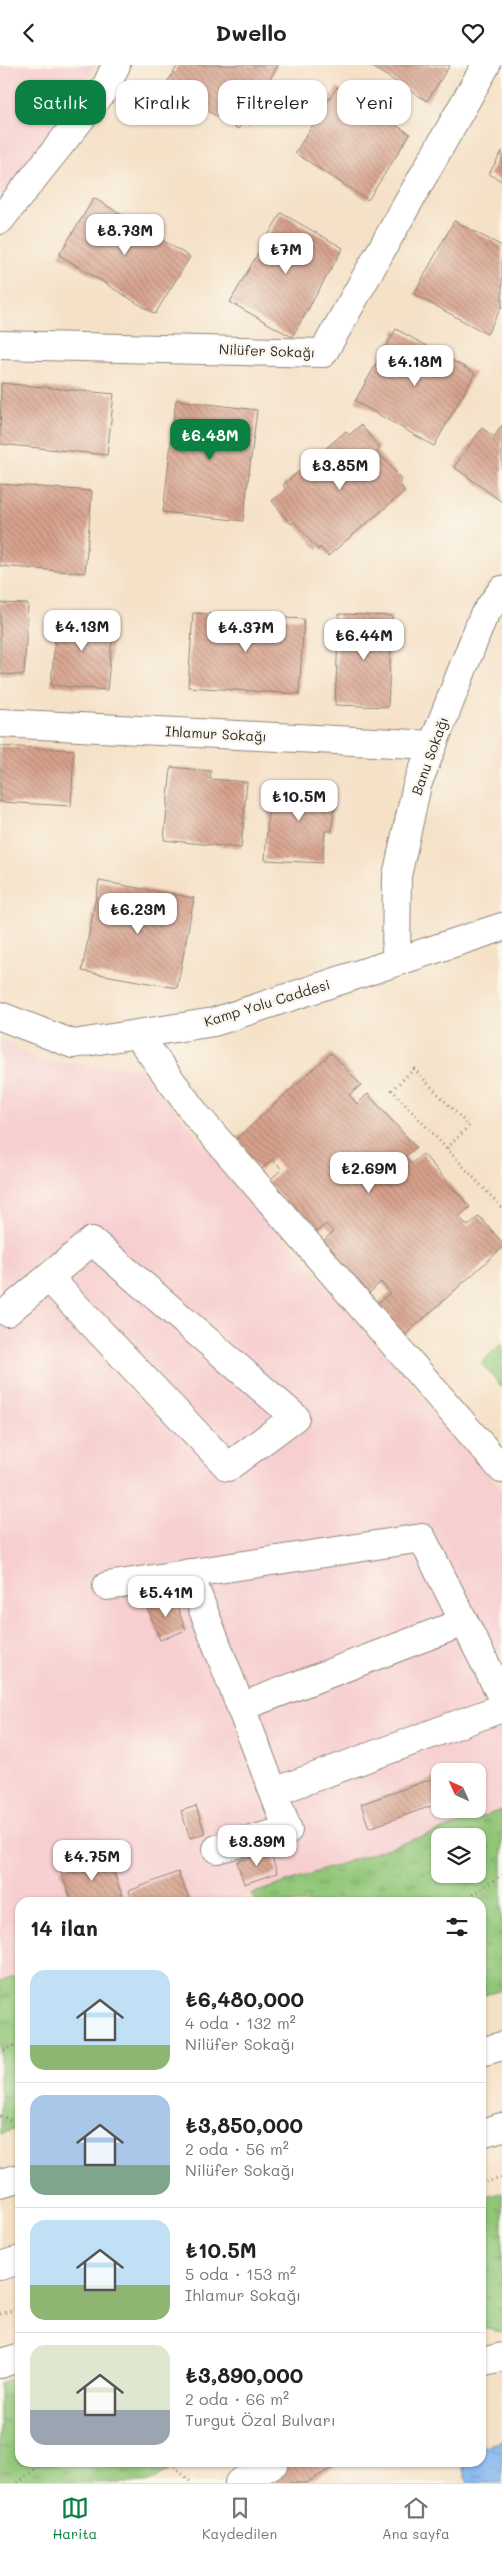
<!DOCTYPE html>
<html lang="tr">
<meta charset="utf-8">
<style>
:root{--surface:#fff;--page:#f6f6f6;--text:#222;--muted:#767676;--line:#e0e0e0;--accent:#0b8043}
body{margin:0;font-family:Mali,sans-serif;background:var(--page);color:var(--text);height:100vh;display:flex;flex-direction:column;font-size:19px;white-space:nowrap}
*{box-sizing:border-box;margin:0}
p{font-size:16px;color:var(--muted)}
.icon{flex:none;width:28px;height:28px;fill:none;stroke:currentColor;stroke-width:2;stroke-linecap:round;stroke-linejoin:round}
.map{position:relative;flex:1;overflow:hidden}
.details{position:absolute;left:15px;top:1832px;width:471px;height:570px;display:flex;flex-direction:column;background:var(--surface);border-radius:15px;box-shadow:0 1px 4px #0004}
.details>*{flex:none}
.guide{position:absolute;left:15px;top:15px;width:472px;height:45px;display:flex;gap:10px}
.needle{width:32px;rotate:315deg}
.tools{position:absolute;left:431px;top:1698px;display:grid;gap:10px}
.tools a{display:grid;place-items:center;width:55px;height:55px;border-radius:10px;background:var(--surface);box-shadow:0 1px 4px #0004;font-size:25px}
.price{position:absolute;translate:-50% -42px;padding:0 11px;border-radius:10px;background:#fff;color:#222;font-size:16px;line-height:32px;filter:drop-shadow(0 1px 2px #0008)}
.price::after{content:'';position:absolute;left:50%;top:30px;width:15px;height:11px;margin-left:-8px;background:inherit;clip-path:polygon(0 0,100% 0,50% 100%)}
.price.on{background:var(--accent);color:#fff}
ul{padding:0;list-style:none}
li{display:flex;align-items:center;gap:15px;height:125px;padding:0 15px}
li+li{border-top:1px solid var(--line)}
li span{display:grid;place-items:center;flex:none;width:140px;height:100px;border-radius:15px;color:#555}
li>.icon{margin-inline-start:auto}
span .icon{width:60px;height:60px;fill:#fffc;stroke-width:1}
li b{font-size:21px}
h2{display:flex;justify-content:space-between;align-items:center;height:60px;padding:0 15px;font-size:21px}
.chip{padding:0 18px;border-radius:15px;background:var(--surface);box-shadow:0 1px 4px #0004;font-size:18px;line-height:45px}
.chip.on{background:var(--accent);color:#fff}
header{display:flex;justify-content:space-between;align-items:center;height:65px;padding:0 15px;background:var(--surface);font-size:22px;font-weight:800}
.menu{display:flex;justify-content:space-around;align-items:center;height:70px;border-top:1px solid var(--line);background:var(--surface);font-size:14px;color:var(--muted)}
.menu a{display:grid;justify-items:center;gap:2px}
.menu .on{color:var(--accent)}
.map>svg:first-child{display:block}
.built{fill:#f7cfd0;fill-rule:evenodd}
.grass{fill:url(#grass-tufts);stroke:#5e7852;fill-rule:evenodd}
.pitch{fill:#91c678;stroke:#5e7852}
.water{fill:url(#water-ripples);stroke:#55708d}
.building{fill:url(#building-back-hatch)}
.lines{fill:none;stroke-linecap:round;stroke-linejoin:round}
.minor-casing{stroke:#908679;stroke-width:30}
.highway-casing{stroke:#908679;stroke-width:30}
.path{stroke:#908679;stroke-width:3;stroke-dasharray:1 4;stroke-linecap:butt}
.minor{stroke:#fff;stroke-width:28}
.highway{stroke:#fff;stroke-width:28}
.labels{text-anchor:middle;stroke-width:5;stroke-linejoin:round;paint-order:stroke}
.street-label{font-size:14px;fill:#2b2b2b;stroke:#fbf7ec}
</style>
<header><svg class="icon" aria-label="back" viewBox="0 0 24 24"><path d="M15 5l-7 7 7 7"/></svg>Dwello<svg class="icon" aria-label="heart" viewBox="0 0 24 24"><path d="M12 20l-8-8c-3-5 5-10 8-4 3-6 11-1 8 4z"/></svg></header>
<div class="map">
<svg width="502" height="2418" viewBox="0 0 502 2418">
<defs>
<pattern id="grass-tufts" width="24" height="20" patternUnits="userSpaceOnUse" patternTransform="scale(1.25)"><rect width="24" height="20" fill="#91c678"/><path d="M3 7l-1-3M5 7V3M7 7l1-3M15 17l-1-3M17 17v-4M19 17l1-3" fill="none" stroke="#77a163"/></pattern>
<pattern id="water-ripples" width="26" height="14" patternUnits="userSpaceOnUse" patternTransform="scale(1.25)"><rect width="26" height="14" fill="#7fb6ef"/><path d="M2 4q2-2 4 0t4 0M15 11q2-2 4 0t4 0" fill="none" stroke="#6894c2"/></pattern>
<pattern id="building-back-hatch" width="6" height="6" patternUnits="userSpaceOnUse" patternTransform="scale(1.25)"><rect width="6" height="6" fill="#d7a18c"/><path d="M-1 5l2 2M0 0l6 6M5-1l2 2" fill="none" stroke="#af8373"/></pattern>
</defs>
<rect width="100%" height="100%" fill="#fbf7ec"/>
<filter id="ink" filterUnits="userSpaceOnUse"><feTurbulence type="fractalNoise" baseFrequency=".02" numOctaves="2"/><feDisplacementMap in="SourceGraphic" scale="10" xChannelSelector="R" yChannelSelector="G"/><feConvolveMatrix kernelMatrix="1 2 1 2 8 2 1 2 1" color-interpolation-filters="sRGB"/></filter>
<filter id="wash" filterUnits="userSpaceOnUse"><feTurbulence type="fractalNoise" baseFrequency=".0096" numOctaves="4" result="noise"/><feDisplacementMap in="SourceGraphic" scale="20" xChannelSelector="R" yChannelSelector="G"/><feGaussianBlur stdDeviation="1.12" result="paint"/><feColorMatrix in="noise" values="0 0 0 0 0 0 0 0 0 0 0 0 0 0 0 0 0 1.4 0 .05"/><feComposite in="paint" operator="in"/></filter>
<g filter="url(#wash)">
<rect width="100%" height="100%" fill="#f5e1c7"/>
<path class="built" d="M0 0H94L88 14 0 135Z
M0 972 40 997 139 1003 502 1425V1745L226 1837 20 1838V1910L0 1917ZM440 1706H478V1744H440Z"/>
<path class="grass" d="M502 1745V1925L481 1931V1838H256L251 1829ZM478 1771V1809H440V1771Z
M20 1910V2063L0 2069V1917Z
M502 2127V2267L481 2263V2132Z
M20 2311V2398H180L147 2418H0V2318Z"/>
<path class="pitch" d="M502 1278V1322L481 1298Z"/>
<path class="water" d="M502 2376V2418H469L461 2398H481V2382Z"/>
<g id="blocks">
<path class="building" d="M178 0H278L270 14 276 18 250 60 243 56 238 64 165 21Z
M369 0H450L427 36Z
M337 22 410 69 368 135 295 88Z
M502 86V116L489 109Z
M94 133 190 192 155 249 59 190Z
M281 148 343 183 292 272 230 237Z
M454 156 502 181V241L487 269 414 229Z
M396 264 475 308 434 381 355 336Z
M1 318 114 329 107 390 0 379Z
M176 335 257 345 243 456 163 447Z
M361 360 380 383 377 386 402 415 399 418 405 426 328 491 320 482 318 485 294 457 291 459 272 436 286 424 283 420 346 366 349 370Z
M502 360V437L454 402 482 363 494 372Z
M0 419 92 426 85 508 0 501Z
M0 538 28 539 24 610 0 609Z
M193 548 304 554 299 629 188 622Z
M339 549 392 551 388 642 335 640Z
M57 550 114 555 107 625 51 620Z
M0 681 74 685 71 741 0 737Z
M171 702 211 706 210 714 247 717 241 783 164 775Z
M270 718 335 722 332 766H325L322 798 265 795Z
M99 816 194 833 177 923 82 906Z
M331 988 361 1020 349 1030 357 1039 368 1029 416 1082 405 1092 411 1099 423 1089 470 1142 459 1152 468 1161 479 1151 502 1177V1183L404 1271 376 1240 390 1228 381 1217 367 1230 321 1178 333 1167 326 1159 314 1169 268 1117 282 1104 272 1094 260 1106 233 1077Z
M173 1531 186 1565 160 1575 147 1541Z
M440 1711V1738L369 1763 361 1739Z
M196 1741 205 1768 190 1773 181 1746Z
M270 1786 277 1808 244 1819 237 1797Z
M106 1787 125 1838H72L60 1804Z
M178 1807 191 1838H134L129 1826Z
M287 2398H341L306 2418H270L265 2410Z"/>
</g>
</g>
<g filter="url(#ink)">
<use href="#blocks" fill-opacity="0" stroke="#908679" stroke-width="1"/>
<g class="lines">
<g class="minor-casing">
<path id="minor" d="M0 155 106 22 116 0
M0 280 323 288 486 0
M0 658 433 680
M396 897 397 811 417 720 483 552 502 525
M0 951 73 979 214 957 502 862
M137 969 196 1050 502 1404
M7 1247 92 1176 295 1352 228 1402 49 1213
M189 1508 288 1765 217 1784
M107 1521 422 1473 502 1632
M241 1642 464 1557
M274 1727 502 1643
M481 2297 502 2292
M0 2299 20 2292
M239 2418 274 2398"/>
</g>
<g class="highway-casing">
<path id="highway" d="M481 1987 502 1981
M481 2068 502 2062
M0 2118 20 2113
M0 2201 20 2195"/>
</g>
<path class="path" d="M447 1083 469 1061 414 1004 392 1025 502 1143
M460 1838 502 1810
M0 1988 20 1978
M0 2051 20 2058
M481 2118 502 2113
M0 2249 20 2243
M171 2398 192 2418
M18 2418 42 2398"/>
<use href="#minor" class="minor"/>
<use href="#highway" class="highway"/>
</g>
</g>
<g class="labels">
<g class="street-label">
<text transform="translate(267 286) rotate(2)" y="5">Nilüfer Sokağı</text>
<text transform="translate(216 669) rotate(3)" y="5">Ihlamur Sokağı</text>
<text transform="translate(430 691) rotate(-70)" y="5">Banu Sokağı</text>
<text transform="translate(267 938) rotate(-17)" y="5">Kamp Yolu Caddesi</text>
</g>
</g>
</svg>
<div class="tools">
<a><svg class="needle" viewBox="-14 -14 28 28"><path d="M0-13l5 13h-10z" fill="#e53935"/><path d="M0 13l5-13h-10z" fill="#767676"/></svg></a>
<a><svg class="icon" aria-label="layers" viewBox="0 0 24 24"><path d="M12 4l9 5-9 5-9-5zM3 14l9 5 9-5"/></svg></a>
</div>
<b class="price" style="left:125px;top:191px">₺8.73M</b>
<b class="price" style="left:286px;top:210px">₺7M</b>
<b class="price" style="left:415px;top:322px">₺4.18M</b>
<b class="price on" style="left:210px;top:396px">₺6.48M</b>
<b class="price" style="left:340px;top:426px">₺3.85M</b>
<b class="price" style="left:82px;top:587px">₺4.13M</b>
<b class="price" style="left:246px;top:588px">₺4.37M</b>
<b class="price" style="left:364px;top:596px">₺6.44M</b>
<b class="price" style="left:299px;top:757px">₺10.5M</b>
<b class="price" style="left:138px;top:870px">₺6.23M</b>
<b class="price" style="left:369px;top:1129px">₺2.69M</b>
<b class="price" style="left:166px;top:1553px">₺5.41M</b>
<b class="price" style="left:257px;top:1802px">₺3.89M</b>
<b class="price" style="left:92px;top:1817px">₺4.75M</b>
<div class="guide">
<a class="chip on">Satılık</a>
<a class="chip">Kiralık</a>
<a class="chip">Filtreler</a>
<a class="chip">Yeni</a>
</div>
<section class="details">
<h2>14 ilan<svg class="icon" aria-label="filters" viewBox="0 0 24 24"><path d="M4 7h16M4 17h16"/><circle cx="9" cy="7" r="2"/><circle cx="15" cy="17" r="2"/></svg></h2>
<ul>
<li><span style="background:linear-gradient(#bfe0f5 75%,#8fb573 0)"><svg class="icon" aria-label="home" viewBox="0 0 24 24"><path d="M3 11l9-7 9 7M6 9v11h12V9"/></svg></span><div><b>₺6,480,000</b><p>4 oda · 132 m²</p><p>Nilüfer Sokağı</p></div></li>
<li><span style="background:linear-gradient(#a9c7e8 70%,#7fa58c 0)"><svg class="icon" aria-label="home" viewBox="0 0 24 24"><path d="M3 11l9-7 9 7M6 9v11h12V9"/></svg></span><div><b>₺3,850,000</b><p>2 oda · 56 m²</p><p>Nilüfer Sokağı</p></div></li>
<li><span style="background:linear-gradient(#bfe0f5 65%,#8fb573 0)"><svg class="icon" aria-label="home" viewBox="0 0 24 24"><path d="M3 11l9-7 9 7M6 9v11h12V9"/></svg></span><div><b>₺10.5M</b><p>5 oda · 153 m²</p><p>Ihlamur Sokağı</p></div></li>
<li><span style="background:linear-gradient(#dfe7d0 65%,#9aa5b1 0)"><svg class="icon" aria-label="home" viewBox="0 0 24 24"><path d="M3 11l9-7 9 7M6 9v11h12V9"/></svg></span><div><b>₺3,890,000</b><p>2 oda · 66 m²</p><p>Turgut Özal Bulvarı</p></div></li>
</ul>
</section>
</div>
<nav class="menu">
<a class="on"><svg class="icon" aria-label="map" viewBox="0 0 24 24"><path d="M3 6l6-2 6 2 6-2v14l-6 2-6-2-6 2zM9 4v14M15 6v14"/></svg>Harita</a>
<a><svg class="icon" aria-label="saved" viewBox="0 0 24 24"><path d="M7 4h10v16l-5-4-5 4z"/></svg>Kaydedilen</a>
<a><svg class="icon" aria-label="home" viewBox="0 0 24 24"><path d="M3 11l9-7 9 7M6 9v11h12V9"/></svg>Ana sayfa</a>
</nav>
